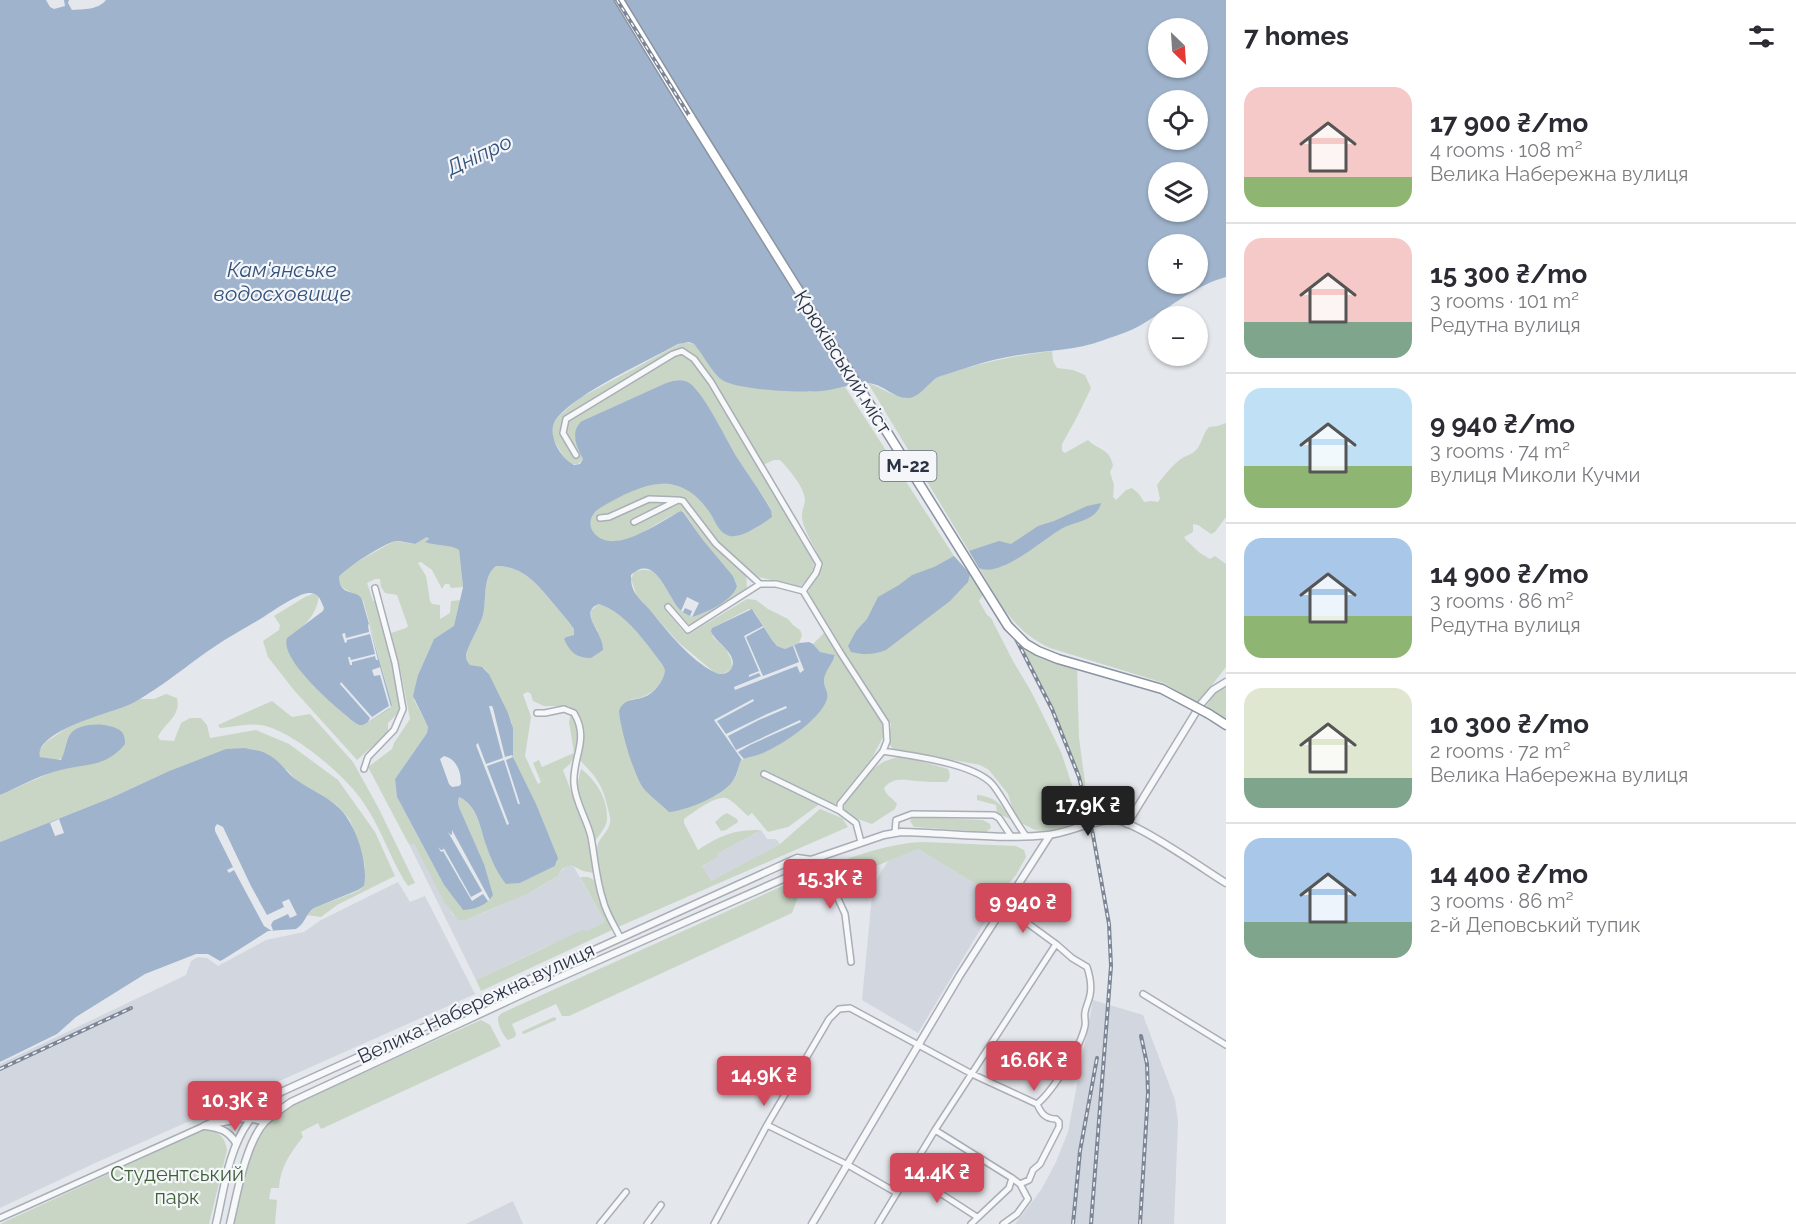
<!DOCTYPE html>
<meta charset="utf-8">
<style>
:root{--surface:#fff;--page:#f7f7f7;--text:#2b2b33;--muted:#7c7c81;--line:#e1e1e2;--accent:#d1495b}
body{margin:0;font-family:Raleway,sans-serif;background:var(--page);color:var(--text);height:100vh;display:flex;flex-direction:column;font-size:22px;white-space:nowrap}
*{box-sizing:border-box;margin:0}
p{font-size:20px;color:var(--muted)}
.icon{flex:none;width:33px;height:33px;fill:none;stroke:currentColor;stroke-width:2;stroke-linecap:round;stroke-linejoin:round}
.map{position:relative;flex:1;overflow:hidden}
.drawer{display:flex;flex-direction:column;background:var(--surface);width:570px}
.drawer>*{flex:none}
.needle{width:39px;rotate:155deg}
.fabs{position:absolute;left:1148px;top:18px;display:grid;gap:12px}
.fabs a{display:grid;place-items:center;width:60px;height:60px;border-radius:50%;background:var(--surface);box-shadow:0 2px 4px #0004;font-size:30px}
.price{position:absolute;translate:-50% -51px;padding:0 14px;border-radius:6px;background:var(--accent);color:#fff;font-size:20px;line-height:39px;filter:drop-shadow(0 2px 3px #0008)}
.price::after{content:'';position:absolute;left:50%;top:36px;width:18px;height:14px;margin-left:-9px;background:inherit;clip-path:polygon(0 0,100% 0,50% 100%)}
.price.selected{background:#222;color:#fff}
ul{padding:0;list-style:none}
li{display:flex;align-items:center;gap:18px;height:150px;padding:0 18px}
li+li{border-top:2px solid var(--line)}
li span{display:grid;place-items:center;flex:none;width:168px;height:120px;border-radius:18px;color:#555}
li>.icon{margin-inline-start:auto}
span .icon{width:72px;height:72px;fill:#fffc;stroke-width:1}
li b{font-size:26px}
h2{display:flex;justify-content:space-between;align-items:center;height:72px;padding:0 18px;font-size:26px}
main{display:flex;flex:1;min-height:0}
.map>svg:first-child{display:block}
.built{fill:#d2d6de}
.green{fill:#c9d6c5;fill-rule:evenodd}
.water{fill:#9fb4cc;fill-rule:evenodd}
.pier{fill:#e4e7ec}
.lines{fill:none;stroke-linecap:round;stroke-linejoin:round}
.minor-casing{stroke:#a9aeb7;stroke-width:8}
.tertiary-casing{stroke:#a9aeb7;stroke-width:9}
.trunk-casing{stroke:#8b94a3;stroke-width:11}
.minor{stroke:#f7f8fa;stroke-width:5}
.tertiary{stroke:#f7f8fa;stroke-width:6}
.trunk{stroke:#fff;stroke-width:8}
.rail-casing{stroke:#7d8696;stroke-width:4}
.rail{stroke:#f4f6f9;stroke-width:1.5;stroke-dasharray:4.5;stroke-linecap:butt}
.trunk-bridge-casing{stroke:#8b94a3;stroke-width:11;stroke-linecap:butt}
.trunk-bridge{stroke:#fff;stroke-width:8}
.labels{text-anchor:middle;stroke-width:4.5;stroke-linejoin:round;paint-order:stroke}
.shield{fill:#f4f6f9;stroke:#676e7b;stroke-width:1.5}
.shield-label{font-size:18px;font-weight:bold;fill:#2b3445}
.street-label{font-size:20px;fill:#2b3445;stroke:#f4f6f9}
.park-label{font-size:20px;fill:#3f6138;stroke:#f4f6f9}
.water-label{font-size:21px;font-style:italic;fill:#34527a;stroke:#f4f6f9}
</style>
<main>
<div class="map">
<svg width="1226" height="1224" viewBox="0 0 1226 1224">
<rect width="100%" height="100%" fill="#e4e7ec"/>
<path class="built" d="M761 830 767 839H776L780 844 711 881 709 880 702 866 718 857 717 854Z
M409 844H414L453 915 466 920 495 908 538 888 558 876 562 870 571 864 574 867 605 922 587 931 545 947 476 980Z
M918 849 997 897 990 908 992 910 918 1033 862 1000 873 885 888 861Z
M398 882 410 902 425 896 475 994 93 1164 0 1208V1064L186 975 191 961 198 957 207 958 218 966 266 940 304 932 321 920Z
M1093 1000 1143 1015 1175 1100 1178 1122 1174 1224H1015L1041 1190 1056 1162 1068 1132Z
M513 1201 523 1224H466Z"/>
<path class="green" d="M683 342 694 344 698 348 809 392 845 387 954 556 970 574 983 595 979 601 987 615 991 618 1013 661 1032 693 1061 752 1076 797 1083 824 1052 832 1035 830 1021 823 1014 813 1008 794 989 770 980 765 894 749C885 743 891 732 891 724L839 646 808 592C811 583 818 576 823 566 818 551 808 539 803 523 800 512 804 510 805 500 805 488 788 468 780 460H774L760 466 814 561C814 573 809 578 801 586H797L759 577 750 573 746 575 747 587 745 591 691 626 679 617 669 604 664 608 683 631 689 634 747 599 756 600 768 609 788 619 793 625 800 630 802 635 799 643 785 649 777 646 772 640 754 611 749 609 712 628 713 637 726 649 731 659 732 667 730 670 723 674 715 673 678 642 637 596 631 579 634 572C663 561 664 594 680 610 683 613 688 615 692 617 706 613 733 601 737 586L733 576 703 540 683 511C660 518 641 539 616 542 603 544 586 532 591 517 594 506 638 486 650 484 661 483 677 484 687 488 703 496 712 516 721 531 749 532 755 535 771 509 761 492 749 476 738 459 727 442 704 392 688 383 680 378 673 381 666 383L582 421 578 449 583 459 578 464H571L564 457 553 439 552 428 555 421 561 414 580 398Z
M1052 351 1053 361 1057 368 1073 370 1085 375 1091 388 1077 417 1062 444V451L1065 453 1088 440C1099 451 1110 448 1113 466L1110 472 1114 485 1113 497 1116 500 1126 490 1132 488 1139 494 1144 502 1151 501 1158 502 1160 499 1157 485C1164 476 1171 466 1181 459 1185 456 1190 455 1194 452 1202 446 1202 434 1209 427L1218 426 1226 423V517L1215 532 1211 534 1198 525 1193 524V532L1184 537 1186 540 1200 553 1210 559 1215 556 1226 564V667L1198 703 1164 683 1050 648C1027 637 1014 624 1000 603L868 383C881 387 904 404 916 395 924 389 930 381 938 377 977 364 1011 356 1052 351Z
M427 537 429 539 426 542 456 547 459 550 463 587 451 588 449 584H445L442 589 432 570 421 562 418 563 426 576 430 601 432 604 440 605V619L450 613 451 601 461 600 454 627 434 639 418 675 414 700 428 727 427 733 395 779 397 797 444 885 463 910 484 864 459 807 458 799 459 797C478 807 480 829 487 847 491 858 497 868 502 878L520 883 555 866 557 862 554 848 513 757 512 723 489 674 485 669 470 665C468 662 466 660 466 656 466 649 480 626 483 615 487 599 482 577 496 566 523 566 537 584 553 603 560 612 568 620 574 629V635L566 637 564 639 598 631C593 624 590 618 591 610L599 604C626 613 645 642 662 664L665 670C664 687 647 698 632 699L619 711 620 716 635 772 640 782 648 793 671 812C694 803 725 799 737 774 738 770 739 765 741 760L775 747 813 719 823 706 827 693 824 681 825 674 835 657V655L820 652 813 644 824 633 884 723 883 737 872 758 834 805 824 801 788 827 768 832 752 813 748 816C742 811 734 801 726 798 716 795 692 813 684 819V823L698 850C721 835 733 830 761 830L717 854 718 857 702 866 711 881 780 844 820 809 842 818 848 827 618 927C608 905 593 872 597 847 599 838 608 832 610 823 611 818 609 814 608 809 602 781 594 775 575 755L570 764 563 770 586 831 594 873 583 871 571 865 562 869 558 876 527 894 466 920H458L445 903 414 844H409L406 839 368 767 392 749 394 743 410 719 400 668 391 633 406 628 408 626 397 595 385 593 381 587 380 579H375L367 583 373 601H375L383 625 392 661 400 708 396 715 388 723V733L357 760 293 689 268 657 263 641 279 630 280 625 274 616 305 597 315 593 319 596C316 617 303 627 287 639L303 674 344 714 354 722 363 725 392 705 363 600 342 587 339 584V577L348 567 387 545 395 541 415 544ZM528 692 531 694 533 701 544 706H569L572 708 569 722 574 753 542 767 539 760 533 763 541 782 538 784 525 756 531 717 523 694Z
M1018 641 1077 666 1079 738 1088 804C1070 744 1048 696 1018 641Z
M1226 687V721L1205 708 1215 693Z
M166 694 177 698C181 717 165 722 158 737L160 740 174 741 181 723 190 718H201L207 725 210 738 256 730 289 744 338 780 375 832 395 876 337 905 321 917 307 915 314 908 358 891 364 886 365 866 361 850 350 820 337 805 297 781 286 769 167 772 113 797 0 842V795L50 773 67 768 121 731 101 725 67 740 63 758 57 760 40 757 39 751 46 742 67 728 84 720 121 708 140 699H154Z
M272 701 292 717 310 714 353 762 378 807 415 883 408 886 404 880C389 855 380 826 363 802 346 776 292 730 261 725 248 723 233 727 220 728L218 725Z
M900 757 924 762 948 769C951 775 950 778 947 782 937 782 926 782 916 781 904 780 893 777 884 788 886 796 893 798 897 804L895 809 872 824 849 816 844 808 845 803C861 782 872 761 900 757Z
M581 769C596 780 608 799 607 819 607 827 599 835 595 841L576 789Z
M977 795C994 796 1003 805 1010 819L997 813 996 805 977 800Z
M727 813 737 819 738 822 726 830 721 831 715 822 723 815Z
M916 817 983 820 990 824 991 828 986 832 914 827 910 821 912 818Z
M923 842 1016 846 1024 850 1026 857 1016 875 997 897 918 849 834 883 827 866C859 855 889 843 923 842Z
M818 870 822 871 825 880 800 892 792 913 569 1016H562L556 1004 512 1024 516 1034 515 1037 508 1040C503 1036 497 1023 498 1017L502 1013Z
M580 877H588L594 880 600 903 612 930 481 991 476 980 582 930 587 931 605 922Z
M554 1017 556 1018V1020L524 1034 522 1033 523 1031Z
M481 1020 490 1025 501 1046 321 1129 318 1123 301 1132 303 1137C290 1153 280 1168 279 1188H271L269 1199 277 1200 275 1224H232C236 1200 248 1152 262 1133 285 1101 330 1088 364 1073 403 1055 442 1037 481 1020Z
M212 1130C222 1135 225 1139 227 1150L209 1224H0L182 1140 204 1130Z"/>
<path class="water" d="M0 0H46L50 7 54 9 65 6 64 0H69L68 3 72 10C84 9 98 10 106 0H1226V277C1196 285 1172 306 1146 322 1134 330 1118 335 1104 340 1075 351 1044 350 1013 356 988 360 963 369 938 377 929 382 920 397 909 398 894 399 882 383 867 383 852 383 836 390 822 391 802 393 737 390 722 380 712 373 703 354 694 344L689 342 678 344C650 360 567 397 554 423 551 430 553 438 556 445 560 453 566 461 574 465L580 464 583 459C576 446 570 431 582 421L666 383C675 380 684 378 692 385 709 402 725 438 738 459 749 476 761 492 771 510L772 517C762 524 739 541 727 535 717 531 714 517 708 510 676 466 638 486 600 508 590 514 587 526 595 534 616 556 660 521 681 511L683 512 703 540 733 576 737 586C733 601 706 613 692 617 688 615 683 613 680 610 667 597 656 552 631 575 631 580 631 584 633 589 637 598 644 603 650 610 667 631 690 660 714 672 719 675 727 675 731 669 740 654 714 642 711 631L712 628 752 609 772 640 777 646 785 649 799 643 809 642 813 644 820 652 835 655C833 664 824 671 824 681 824 687 829 693 827 699 821 719 782 745 763 753 756 756 748 757 741 760 738 768 737 776 732 782 722 796 685 811 669 812 661 804 651 797 644 789 634 777 620 727 619 711 624 698 633 701 644 697 654 694 664 681 665 670L662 664C645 642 626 613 599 604 577 612 604 632 603 650L591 658C576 658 570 652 564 639L566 637 574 635V629C568 620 560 612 553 603 537 584 523 566 496 566 482 577 487 599 483 615 480 626 466 649 466 656 466 660 468 662 470 665L482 667 489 674 508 713 513 728V757L536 804 558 858 555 866 520 883 506 884C497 873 491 859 486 845 480 828 478 806 459 797L458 802 459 807 484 864 493 895C488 905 473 910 463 910L444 885 397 797 395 779 427 733 428 727 413 696 418 675 434 639 454 626 463 587 459 550C450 544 435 546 425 542L429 539 427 537 415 544C409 543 402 541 396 541 386 542 344 569 339 577 339 599 361 587 363 603L392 705 389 709 363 725H359L354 722C338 709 279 660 287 638L323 611 324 608C321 601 319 592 309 593 299 593 274 610 265 616 248 627 230 636 214 647 193 661 174 677 154 690 143 697 133 704 121 708 104 714 34 733 40 757L61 760C66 751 65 741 71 733 81 722 109 722 121 731 125 735 125 740 125 744 105 769 83 763 57 771 37 776 19 787 0 795ZM1158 28H1197V68H1158ZM1158 100H1197V140H1158ZM1158 172H1197V212H1158ZM1158 244H1197V284H1158ZM444 756C457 759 461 772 461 784L459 786 452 787 449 784 440 759Z
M1101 503C1097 521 1075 521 1061 529 1042 540 1001 578 979 568L969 551 999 541 1011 544 1038 526 1054 521 1087 506Z
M954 556 970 574 968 582 950 601 886 650C874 655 863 655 851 652L848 646 856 631 867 619 878 597 899 585 912 575 934 567Z
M245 748C252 750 261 750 267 754 280 760 287 774 298 781 311 790 326 796 337 806 355 821 369 863 364 886L358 890 314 908C306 913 305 924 296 929L268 931 224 959 220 961 208 954H196L145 974 76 1017 57 1034 0 1062V842L113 797 167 772 226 749Z"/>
<path class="pier" d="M687 597 699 603 692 617 690 616 692 611 685 608 683 612 681 611Z
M369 624 378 660H376L375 656 352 662V665H350L348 657H350L351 660 375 654 370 634 347 640V642L345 643 342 634 345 633 346 638 369 632 368 625Z
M763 626 764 627 746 637 763 676 799 662 793 646 794 645 804 670 800 673 797 666 735 690 734 687 761 676 759 673 749 677V675L759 671 744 636Z
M380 667 391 707 368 722 370 718 340 684 341 682 372 717 389 706 380 675 374 676 372 670Z
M753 699 754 701 717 721 726 734 767 714 786 706 787 708 759 720 728 736 736 750 800 720 801 722 750 745 738 752 744 759 742 760 714 720Z
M489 706H492L493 708 505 757 512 755 513 757 506 760 520 804H518L504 760 487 766 509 824 507 825 476 745 478 743 486 764 503 758Z
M59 819 64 833 55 836 50 823Z
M217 824 223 827 251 886 267 915 284 907 282 902 289 899 297 915 290 918 288 914 273 921 271 925 273 930 272 931 264 926 234 870 229 873 227 870 233 867 215 831V827Z
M452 830 490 900 488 901 483 894 472 901 443 851 441 852 438 847 441 850 444 849 442 845 471 897 482 891 448 832 451 835 452 834Z"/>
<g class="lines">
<g class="minor-casing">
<path id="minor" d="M576 455 563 433 566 419 673 354 682 351 694 359 711 382 819 564 816 573 803 591
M600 518 609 517 649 499 676 500
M634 522 678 500 683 501 716 544 760 584
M668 607 688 630 760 584H776L803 591 840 652 886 723 887 741 883 751 840 804V811L856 823 861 842
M537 713H545L564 709 574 713C590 740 572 757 574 784 575 802 587 819 591 837 595 858 596 879 603 900 606 913 614 925 620 937
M883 751C911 756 975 763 993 785 1004 799 1014 820 1026 836
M364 769 368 757 394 730 403 709 395 663 375 588
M764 774 840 811
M895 833 896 820 912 814 994 815 999 818 1011 836
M819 857 845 914 851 962
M1143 994 1226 1045
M767 1125 848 1165 897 1193
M935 1130 1012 1178
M909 1173 977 1217
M0 1218 204 1126 242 1119H250L265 1122
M600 1224 626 1192
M647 1224 661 1205
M714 1224 767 1125 829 1019 839 1009 850 1008 972 1074 1037 1104
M878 1224 935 1130 1056 944
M971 1224 1009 1188 1012 1178 1020 1184 1029 1180 1033 1170 1040 1164 1059 1127V1122L1056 1119C1045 1119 1041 1113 1037 1104 1053 1091 1081 1046 1085 1026 1086 1022 1084 1017 1085 1012 1086 1006 1089 1001 1090 995 1092 985 1090 976 1087 967L1072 958 1056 944 1004 906
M1003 1224 1017 1214 1028 1199 1020 1184"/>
</g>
<g class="tertiary-casing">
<path id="tertiary" d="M1127 824 1201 704 1213 690 1226 682
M204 1126 270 1097
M205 1126C220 1128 228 1130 236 1143
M216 1224C224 1190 228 1150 249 1121 257 1109 270 1101 281 1092L797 858 811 860 884 835 901 832C950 833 999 840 1048 835 1069 833 1094 819 1115 820 1135 821 1205 870 1226 883
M230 1224C237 1195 245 1144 265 1122 273 1114 283 1108 291 1102L540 986 799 872 811 860
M812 1224 960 975 1050 835"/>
</g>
<g class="trunk-casing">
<path id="trunk" d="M619 0 691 118
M1209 714 1226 725"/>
</g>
<use href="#minor" class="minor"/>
<use href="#tertiary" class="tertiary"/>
<use href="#trunk" class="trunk"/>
<g class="rail-casing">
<path id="rail" d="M617 0 1015 637 1052 709 1079 777 1093 835 1109 924 1111 966 1091 1224
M0 1069 131 1008
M1073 1224 1080 1151 1097 1058
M1140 1224 1148 1093 1147 1064 1141 1036"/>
</g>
<use href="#rail" class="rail"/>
<g class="trunk-bridge-casing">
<path id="trunk-bridge" d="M691 118 1008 626 1026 644 1038 651 1058 659 1162 689 1209 714"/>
</g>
<use href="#trunk-bridge" class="trunk-bridge"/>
</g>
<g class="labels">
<rect class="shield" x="879.5" y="451" width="57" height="30" rx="4.5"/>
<g class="shield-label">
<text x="908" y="472">М-22</text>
</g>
<g class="street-label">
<text transform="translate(843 362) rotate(58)" y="7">Крюківський міст</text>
<text transform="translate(476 1003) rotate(-25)" y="7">Велика Набережна вулиця</text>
</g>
<g class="park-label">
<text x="177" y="1181">Студентський<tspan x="177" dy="23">парк</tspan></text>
</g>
<g class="water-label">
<text transform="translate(479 155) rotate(-25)" y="7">Дніпро</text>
<text x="282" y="277">Кам'янське<tspan x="282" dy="24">водосховище</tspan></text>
</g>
</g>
</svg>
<div class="fabs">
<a><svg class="needle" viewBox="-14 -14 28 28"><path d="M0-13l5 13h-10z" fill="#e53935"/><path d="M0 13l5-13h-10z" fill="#7c7c81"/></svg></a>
<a><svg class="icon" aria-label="locate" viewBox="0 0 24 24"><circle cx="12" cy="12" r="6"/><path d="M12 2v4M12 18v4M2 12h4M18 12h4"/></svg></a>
<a><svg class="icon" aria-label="layers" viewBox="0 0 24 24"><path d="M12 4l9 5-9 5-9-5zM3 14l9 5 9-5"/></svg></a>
<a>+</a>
<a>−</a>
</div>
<b class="price selected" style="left:1088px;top:837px">17.9K ₴</b>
<b class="price" style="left:830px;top:910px">15.3K ₴</b>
<b class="price" style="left:1023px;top:934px">9 940 ₴</b>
<b class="price" style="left:1034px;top:1092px">16.6K ₴</b>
<b class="price" style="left:764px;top:1107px">14.9K ₴</b>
<b class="price" style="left:235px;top:1132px">10.3K ₴</b>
<b class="price" style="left:937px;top:1204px">14.4K ₴</b>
</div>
<section class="drawer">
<h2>7 homes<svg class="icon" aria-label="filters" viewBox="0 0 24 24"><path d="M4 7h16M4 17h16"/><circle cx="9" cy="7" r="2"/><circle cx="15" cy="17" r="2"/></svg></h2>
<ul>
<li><span style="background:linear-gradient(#f6c9c9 75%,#8fb573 0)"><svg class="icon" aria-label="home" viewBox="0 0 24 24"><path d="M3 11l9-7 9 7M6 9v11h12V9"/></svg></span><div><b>17 900 ₴/mo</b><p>4 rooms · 108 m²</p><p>Велика Набережна вулиця</p></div></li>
<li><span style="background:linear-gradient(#f6c9c9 70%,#7fa58c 0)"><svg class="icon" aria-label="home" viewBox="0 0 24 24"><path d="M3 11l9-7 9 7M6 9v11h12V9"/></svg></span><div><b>15 300 ₴/mo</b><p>3 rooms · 101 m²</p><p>Редутна вулиця</p></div></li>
<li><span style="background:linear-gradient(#bfe0f5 65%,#8fb573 0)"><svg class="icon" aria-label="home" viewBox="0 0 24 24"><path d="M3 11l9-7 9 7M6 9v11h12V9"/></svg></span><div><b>9 940 ₴/mo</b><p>3 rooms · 74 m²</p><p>вулиця Миколи Кучми</p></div></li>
<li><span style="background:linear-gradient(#a9c7e8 65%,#8fb573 0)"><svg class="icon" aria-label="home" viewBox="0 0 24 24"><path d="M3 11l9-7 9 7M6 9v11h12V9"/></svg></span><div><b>14 900 ₴/mo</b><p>3 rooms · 86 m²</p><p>Редутна вулиця</p></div></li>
<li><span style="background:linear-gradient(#dfe7d0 75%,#7fa58c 0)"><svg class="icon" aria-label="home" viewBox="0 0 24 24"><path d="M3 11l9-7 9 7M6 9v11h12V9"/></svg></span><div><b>10 300 ₴/mo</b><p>2 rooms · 72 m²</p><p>Велика Набережна вулиця</p></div></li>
<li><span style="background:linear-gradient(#a9c7e8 70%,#7fa58c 0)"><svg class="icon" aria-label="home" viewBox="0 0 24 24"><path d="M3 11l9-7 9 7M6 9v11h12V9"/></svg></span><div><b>14 400 ₴/mo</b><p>3 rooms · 86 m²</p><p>2-й Деповський тупик</p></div></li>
</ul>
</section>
</main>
